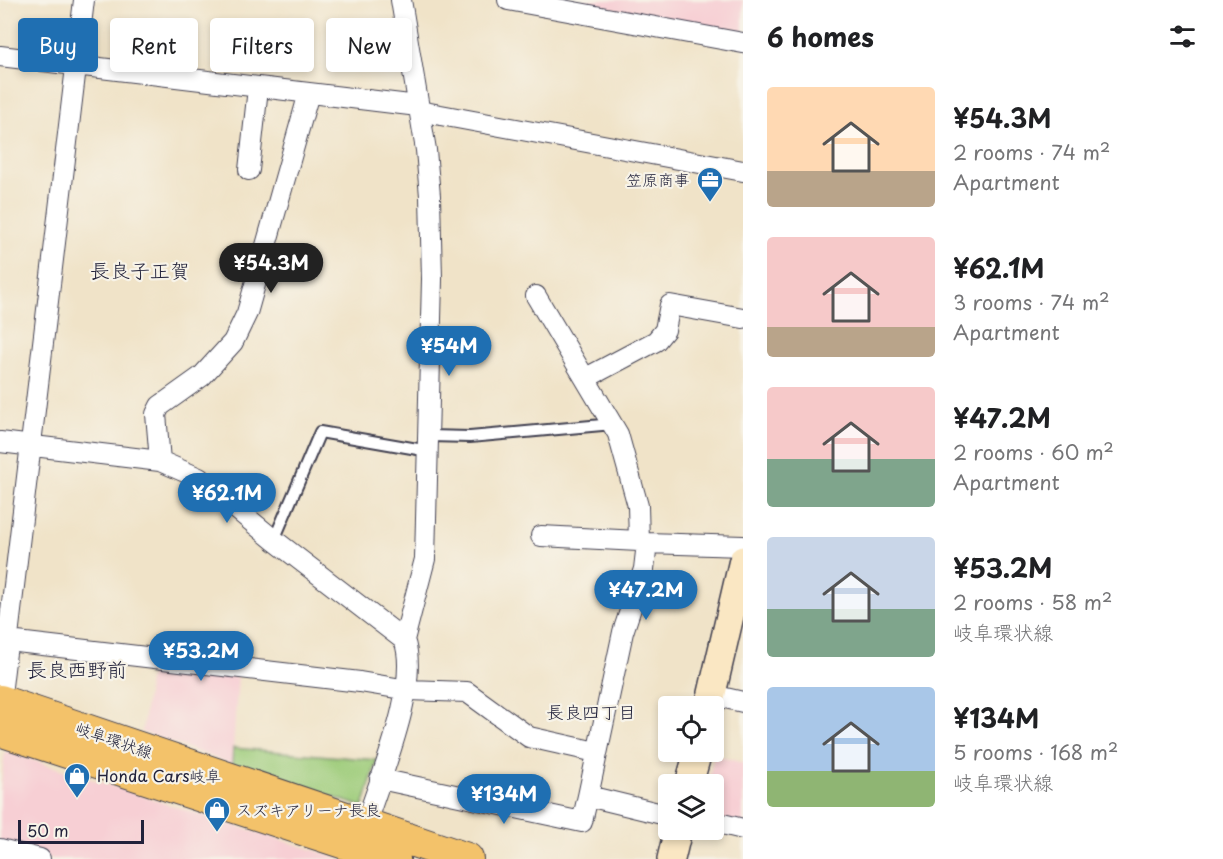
<!DOCTYPE html>
<meta charset="utf-8">
<style>
:root{--surface:#fff;--page:#f2f2f2;--text:#202124;--muted:#757577;--accent:#1f6fb2}
body{margin:0;font-family:"Playpen Sans","Klee One",sans-serif;background:var(--page);color:var(--text);height:100vh;display:flex;flex-direction:column;font-size:22px;white-space:nowrap}
*{box-sizing:border-box;margin:0}
p{font-size:20px;color:var(--muted)}
.icon{flex:none;width:33px;height:33px;fill:none;stroke:currentColor;stroke-width:2;stroke-linecap:round;stroke-linejoin:round}
.map{position:relative;flex:1;overflow:hidden}
.side{display:flex;flex-direction:column;background:var(--surface);width:480px}
.side>*{flex:none}
.hud{position:absolute;left:18px;top:18px;width:570px;height:54px;display:flex;gap:12px}
.fabs{position:absolute;left:658px;top:696px;display:grid;gap:12px}
.fabs a{display:grid;place-items:center;width:66px;height:66px;border-radius:6px;background:var(--surface);box-shadow:0 3px 9px #0003;font-size:30px}
.scale{position:absolute;left:18px;bottom:15px;width:126px;box-sizing:border-box;padding-left:6px;border:3px solid #22223b;border-top:0;font-size:16px;line-height:21px;white-space:nowrap;color:#22223b;-webkit-text-stroke:4px #f7f3e8;paint-order:stroke}
.price{position:absolute;translate:-50% -51px;padding:0 14px;border-radius:21px;background:var(--accent);color:#fff;font-size:20px;line-height:39px;filter:drop-shadow(0 2px 3px #0008)}
.price::after{content:'';position:absolute;left:50%;top:36px;width:18px;height:14px;margin-left:-9px;background:inherit;clip-path:polygon(0 0,100% 0,50% 100%)}
.price.selected{background:#222;color:#fff}
ul{padding:0;list-style:none}
li{display:flex;align-items:center;gap:18px;height:150px;padding:0 24px}
li span{display:grid;place-items:center;flex:none;width:168px;height:120px;border-radius:6px;color:#555}
li>.icon{margin-inline-start:auto}
span .icon{width:72px;height:72px;fill:#fffc;stroke-width:1}
li b{font-size:26px}
h2{display:flex;justify-content:space-between;align-items:center;height:72px;padding:0 24px;font-size:26px}
.chip{padding:0 21px;border-radius:6px;background:var(--surface);box-shadow:0 3px 9px #0003;font-size:21px;line-height:54px}
.chip.selected{background:var(--accent);color:#fff}
main{display:flex;flex:1;min-height:0}
.map>svg:first-child{display:block}
.built{fill:#f7cfd4}
.green{fill:#9ecc7a;stroke:#60775a;stroke-width:1.5}
.lines{fill:none;stroke-linecap:round;stroke-linejoin:round}
.lane-casing{stroke:#413f50;stroke-width:14}
.street-casing{stroke:#413f50;stroke-width:22}
.secondary-casing{stroke:#413f50;stroke-width:30}
.primary-casing{stroke:#413f50;stroke-width:34}
.lane{stroke:#fff;stroke-width:10}
.street{stroke:#fff;stroke-width:20}
.secondary{stroke:#fae7c3;stroke-width:27}
.primary{stroke:#f3c26a;stroke-width:32}
.labels{text-anchor:middle;stroke-width:4.5;stroke-linejoin:round;paint-order:stroke}
.poi-label{font-size:16px;fill:#22223b;stroke:#f7f3e8;text-anchor:start}
.street-label{font-size:16px;fill:#22223b;stroke:#f7f3e8}
.neighbourhood-label{font-size:18px;fill:#22223b;stroke:#f7f3e8}
.quarter-label{font-size:20px;fill:#22223b;stroke:#f7f3e8}
</style>
<main>
<div class="map">
<svg width="743" height="859" viewBox="0 0 743 859">
<rect width="100%" height="100%" fill="#f7f3e8"/>
<filter id="ink" filterUnits="userSpaceOnUse"><feTurbulence type="fractalNoise" baseFrequency=".0167" numOctaves="2"/><feDisplacementMap in="SourceGraphic" scale="12" xChannelSelector="R" yChannelSelector="G"/><feConvolveMatrix kernelMatrix="1 2 1 2 8 2 1 2 1" color-interpolation-filters="sRGB"/></filter>
<filter id="wash" filterUnits="userSpaceOnUse"><feTurbulence type="fractalNoise" baseFrequency=".008" numOctaves="4" result="noise"/><feDisplacementMap in="SourceGraphic" scale="24" xChannelSelector="R" yChannelSelector="G"/><feGaussianBlur stdDeviation="1.35" result="paint"/><feColorMatrix in="noise" values="0 0 0 0 0 0 0 0 0 0 0 0 0 0 0 0 0 1.4 0 .05"/><feComposite in="paint" operator="in"/></filter>
<g filter="url(#wash)">
<rect width="100%" height="100%" fill="#f0e3c8"/>
<path class="built" d="M566 0H743V33Z
M151 666 238 677 232 764 142 732Z
M5 751 176 807 342 859H54L0 844V792Z
M714 755 743 763V824L714 817V784H708Z"/>
<path class="green" d="M233 748 377 760 363 807 232 764Z"/>
</g>
<g filter="url(#ink)">
<g class="lines">
<g class="lane-casing">
<path id="lane" d="M429 436 470 437 613 424
M274 540 320 432 429 451"/>
</g>
<g class="street-casing">
<path id="street" d="M401 0 426 150 430 196 432 279 425 559 404 640
M508 0 743 43
M0 56 418 106
M419 111 743 171
M249 170 258 88
M536 296 618 434 638 506 639 541 647 543
M586 378 656 341 665 330 670 305 743 318
M0 442 160 461 199 478 274 540 404 640C421 684 379 780 365 826
M160 461 156 414 160 406 202 376 233 342 247 313 309 93
M541 536 639 541
M0 640 360 682 408 690 467 692 529 737 596 752
M712 695 743 702
M0 703 84 0
M380 779 582 822 588 796
M666 815 588 796 623 632 644 569 647 543 743 546
M714 822 743 829
M0 849 40 859"/>
</g>
<g class="secondary-casing">
<path id="secondary" d="M709 706 743 560
M689 784 698 752
M671 859 678 830"/>
</g>
<g class="primary-casing">
<path id="primary" d="M0 701 467 859
M0 730 394 859"/>
</g>
<use href="#lane" class="lane"/>
<use href="#street" class="street"/>
<use href="#secondary" class="secondary"/>
<use href="#primary" class="primary"/>
</g>
</g>
<defs>
<g id="office-pin" transform="scale(1.35)"><path d="M0 17L-7.5 6A9.5 9.5 0 1 1 7.5 6Z" fill="#1f6fb2" stroke="#f7f3e8"/><path d="M-6-3h4V-5.5h4V-3h4V5H-6ZM-1-4.5V-3h2v-1.5ZM-6 0V1H6V0Z" fill="#fff"/></g>
<g id="shop-pin" transform="scale(1.35)"><path d="M0 17L-7.5 6A9.5 9.5 0 1 1 7.5 6Z" fill="#1f6fb2" stroke="#f7f3e8"/><path d="M-5-2.5h2.3a2.7 3.5 0 0 1 5.4 0H5L5.5 6h-11ZM-1.5-2.5h3a1.5 2.3 0 0 0-3 0Z" fill="#fff"/></g>
</defs>
<g fill-rule="evenodd">
<use href="#office-pin" x="710" y="180"/>
<use href="#shop-pin" x="77" y="776"/>
<use href="#shop-pin" x="217" y="810"/>
</g>
<g class="labels">
<g class="poi-label">
<text x="690" y="186" text-anchor="end">笠原商事</text>
<text x="97" y="782">Honda Cars岐阜</text>
<text x="236" y="816">スズキアリーナ長良</text>
</g>
<g class="street-label">
<text transform="translate(114 740) rotate(19)" y="6">岐阜環状線</text>
</g>
<g class="neighbourhood-label">
<text x="591" y="719">長良四丁目</text>
</g>
<g class="quarter-label">
<text x="140" y="278">長良子正賀</text>
<text x="77" y="677">長良西野前</text>
</g>
</g>
</svg>
<div class="fabs">
<a><svg class="icon" aria-label="locate" viewBox="0 0 24 24"><circle cx="12" cy="12" r="6"/><path d="M12 2v4M12 18v4M2 12h4M18 12h4"/></svg></a>
<a><svg class="icon" aria-label="layers" viewBox="0 0 24 24"><path d="M12 4l9 5-9 5-9-5zM3 14l9 5 9-5"/></svg></a>
</div>
<div class="scale">50 m</div>
<b class="price selected" style="left:271px;top:294px">¥54.3M</b>
<b class="price" style="left:449px;top:377px">¥54M</b>
<b class="price" style="left:227px;top:524px">¥62.1M</b>
<b class="price" style="left:646px;top:621px">¥47.2M</b>
<b class="price" style="left:201px;top:682px">¥53.2M</b>
<b class="price" style="left:504px;top:825px">¥134M</b>
<div class="hud">
<a class="chip selected">Buy</a>
<a class="chip">Rent</a>
<a class="chip">Filters</a>
<a class="chip">New</a>
</div>
</div>
<section class="side">
<h2>6 homes<svg class="icon" aria-label="filters" viewBox="0 0 24 24"><path d="M4 7h16M4 17h16"/><circle cx="9" cy="7" r="2"/><circle cx="15" cy="17" r="2"/></svg></h2>
<ul>
<li><span style="background:linear-gradient(#ffd9b3 70%,#b9a48a 0)"><svg class="icon" aria-label="home" viewBox="0 0 24 24"><path d="M3 11l9-7 9 7M6 9v11h12V9"/></svg></span><div><b>¥54.3M</b><p>2 rooms · 74 m²</p><p>Apartment</p></div></li>
<li><span style="background:linear-gradient(#f6c9c9 75%,#b9a48a 0)"><svg class="icon" aria-label="home" viewBox="0 0 24 24"><path d="M3 11l9-7 9 7M6 9v11h12V9"/></svg></span><div><b>¥62.1M</b><p>3 rooms · 74 m²</p><p>Apartment</p></div></li>
<li><span style="background:linear-gradient(#f6c9c9 60%,#7fa58c 0)"><svg class="icon" aria-label="home" viewBox="0 0 24 24"><path d="M3 11l9-7 9 7M6 9v11h12V9"/></svg></span><div><b>¥47.2M</b><p>2 rooms · 60 m²</p><p>Apartment</p></div></li>
<li><span style="background:linear-gradient(#c9d6e8 60%,#7fa58c 0)"><svg class="icon" aria-label="home" viewBox="0 0 24 24"><path d="M3 11l9-7 9 7M6 9v11h12V9"/></svg></span><div><b>¥53.2M</b><p>2 rooms · 58 m²</p><p>岐阜環状線</p></div></li>
<li><span style="background:linear-gradient(#a9c7e8 70%,#8fb573 0)"><svg class="icon" aria-label="home" viewBox="0 0 24 24"><path d="M3 11l9-7 9 7M6 9v11h12V9"/></svg></span><div><b>¥134M</b><p>5 rooms · 168 m²</p><p>岐阜環状線</p></div></li>
</ul>
</section>
</main>
